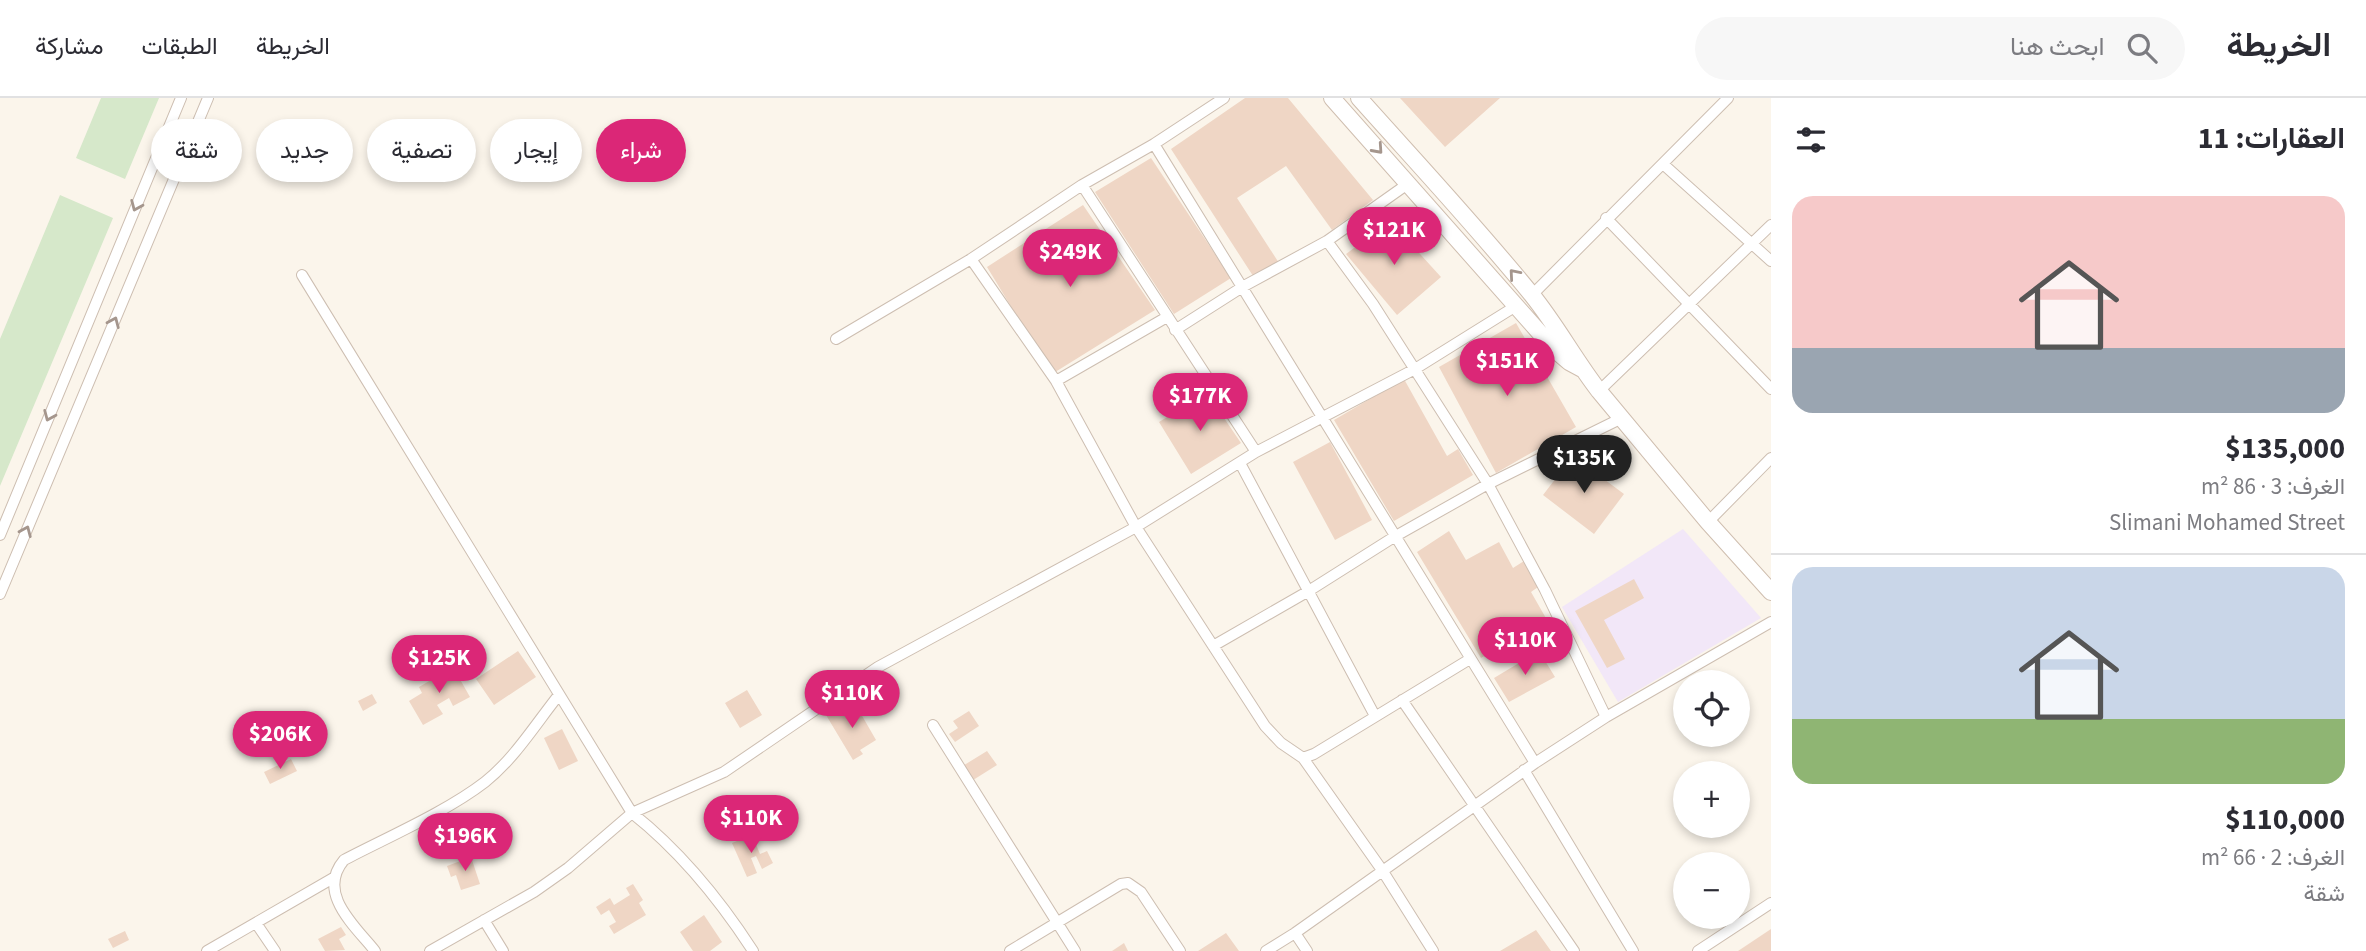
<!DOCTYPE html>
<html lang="ar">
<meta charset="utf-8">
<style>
:root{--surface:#fff;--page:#f7f7f7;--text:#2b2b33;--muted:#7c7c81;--line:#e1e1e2;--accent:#db2777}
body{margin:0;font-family:"Source Sans 3",Vazirmatn,sans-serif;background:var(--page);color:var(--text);direction:rtl;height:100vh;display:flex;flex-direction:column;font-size:26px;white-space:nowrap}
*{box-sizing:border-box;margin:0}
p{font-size:23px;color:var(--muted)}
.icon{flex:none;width:38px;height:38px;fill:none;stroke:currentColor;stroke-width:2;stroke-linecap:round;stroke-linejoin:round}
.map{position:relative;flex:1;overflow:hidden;direction:ltr}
.side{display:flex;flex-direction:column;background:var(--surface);width:595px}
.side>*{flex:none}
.hud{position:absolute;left:21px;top:21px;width:665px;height:63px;direction:rtl;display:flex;gap:14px}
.buttons{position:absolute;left:1673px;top:572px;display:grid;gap:14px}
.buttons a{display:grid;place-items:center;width:77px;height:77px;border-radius:50%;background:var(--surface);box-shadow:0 4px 10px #0003;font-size:35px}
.price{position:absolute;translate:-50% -60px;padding:0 16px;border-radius:24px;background:var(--accent);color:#fff;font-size:23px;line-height:46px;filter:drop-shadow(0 2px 4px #0008)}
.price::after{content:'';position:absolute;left:50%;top:42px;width:21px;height:16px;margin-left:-10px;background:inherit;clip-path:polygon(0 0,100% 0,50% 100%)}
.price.current{background:#222;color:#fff}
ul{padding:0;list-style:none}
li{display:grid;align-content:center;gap:14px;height:371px;padding:0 21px}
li+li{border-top:2px solid var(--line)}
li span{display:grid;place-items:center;height:217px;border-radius:21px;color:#555}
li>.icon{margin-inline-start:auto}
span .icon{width:126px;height:126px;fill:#fffc;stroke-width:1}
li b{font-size:30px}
h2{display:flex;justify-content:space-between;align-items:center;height:84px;padding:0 21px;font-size:30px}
.chip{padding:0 24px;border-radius:32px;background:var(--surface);box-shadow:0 4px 10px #0003;font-size:24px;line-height:63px}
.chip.current{background:var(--accent);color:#fff}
header{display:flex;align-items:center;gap:42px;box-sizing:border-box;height:98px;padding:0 35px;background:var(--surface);border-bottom:2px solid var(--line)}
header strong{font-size:33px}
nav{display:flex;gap:38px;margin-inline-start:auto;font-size:24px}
.search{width:490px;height:63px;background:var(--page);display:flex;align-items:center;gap:18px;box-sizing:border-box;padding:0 24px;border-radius:38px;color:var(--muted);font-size:26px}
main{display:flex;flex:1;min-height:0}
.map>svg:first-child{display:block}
.education{fill:#f2e7f8}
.green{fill:#d6e8ca}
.building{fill:#efd6c5}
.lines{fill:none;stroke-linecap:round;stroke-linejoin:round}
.street-casing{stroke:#cdbeb1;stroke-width:12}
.secondary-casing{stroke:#cfbeaf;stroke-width:18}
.street{stroke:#fff;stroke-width:10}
.secondary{stroke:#fff;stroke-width:16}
.oneway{stroke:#a5968d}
</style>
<header>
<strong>الخريطة</strong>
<div class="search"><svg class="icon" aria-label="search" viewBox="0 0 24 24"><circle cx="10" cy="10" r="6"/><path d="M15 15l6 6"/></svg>ابحث هنا</div>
<nav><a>الخريطة</a><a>الطبقات</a><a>مشاركة</a></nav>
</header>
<main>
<section class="side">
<h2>العقارات: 11<svg class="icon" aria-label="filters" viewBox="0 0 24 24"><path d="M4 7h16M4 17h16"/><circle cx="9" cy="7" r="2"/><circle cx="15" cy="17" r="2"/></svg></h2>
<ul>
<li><span style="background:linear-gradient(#f6c9c9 70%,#9aa5b1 0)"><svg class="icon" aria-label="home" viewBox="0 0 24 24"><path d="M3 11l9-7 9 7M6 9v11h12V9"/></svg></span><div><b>$135,000</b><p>الغرف: 3 · 86 m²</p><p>Slimani Mohamed Street</p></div></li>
<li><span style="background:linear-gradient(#c9d6e8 70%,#8fb573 0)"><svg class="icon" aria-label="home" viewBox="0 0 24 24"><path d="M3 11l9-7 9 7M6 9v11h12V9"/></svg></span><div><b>$110,000</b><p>الغرف: 2 · 66 m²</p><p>شقة</p></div></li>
</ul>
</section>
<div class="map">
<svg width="1771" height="853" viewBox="0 0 1771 853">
<rect width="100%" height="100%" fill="#fbf5eb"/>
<path class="education" d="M1683 431 1761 520 1618 604 1562 509Z"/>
<path class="green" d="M101 0H159L125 81 76 60Z
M60 97 113 120 0 388V241Z"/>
<path class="building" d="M1245 0H1288L1373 102 1332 132 1286 68 1237 100 1279 165 1255 181 1171 51Z
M1400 0H1500L1445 49Z
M1151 60 1231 180 1174 216 1095 94Z
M1083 107 1155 212 1052 276 987 169Z
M1390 123 1441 179 1397 217 1346 156Z
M1516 225 1576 329 1496 375 1439 269Z
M1404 281 1447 358 1458 351 1473 377 1394 423 1334 322Z
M1207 295 1241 345 1191 376 1159 324Z
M1330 344 1372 422 1335 442 1293 364Z
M1573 358 1624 396 1594 436 1543 397Z
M1449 433 1466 462 1499 444 1513 470 1524 463 1538 489 1531 494 1547 522 1481 560 1417 454Z
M1634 481 1644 500 1604 522 1625 561 1607 570 1575 513Z
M518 553 536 579 494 607 476 581Z
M1539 553 1555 579 1509 604 1494 580Z
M453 569 470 599 453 608 449 600 437 607 443 616 423 627 409 603 422 595 419 589Z
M747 592 762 617 740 630 725 605Z
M372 596 377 605 363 613 358 603Z
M840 608 845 616 857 609 876 642 860 652 863 656 853 662 826 617Z
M969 613 979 628 955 644 949 636 958 630 953 623Z
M282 614 301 645 286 654 278 641 254 656 243 637Z
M562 631 578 663 559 672 544 640Z
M987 653 997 667 970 684 961 669Z
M291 661 297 673 270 686 264 674Z
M752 737 760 756 767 753 773 765 762 771 756 758 751 760 757 775 747 779 732 745Z
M471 759 480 786 461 792 456 777 451 779 447 768Z
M633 786 643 802 639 805 646 817 614 836 609 828 616 824 609 812 601 817 596 809 610 800 614 807 630 797 626 790Z
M704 817 722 844 710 853H693L680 834Z
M341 829 346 837 339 841 345 852 325 853 318 841Z
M1771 831V853H1738Z
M1536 832 1551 853H1500Z
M125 833 129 842 113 850 108 841Z
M1226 835 1239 853H1198Z
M1124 845 1128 853H1112Z"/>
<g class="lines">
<g class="street-casing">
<path id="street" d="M1224 0 1154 46 1082 87 971 161 1056 283 1136 429 1265 628 1281 645 1303 660 1314 656 1470 561
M1154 46 1535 665
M1663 66 1771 163
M1606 120 1771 291
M1327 143 1373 206 1488 386 1545 492 1606 619
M302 177 632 715C680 753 720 802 753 853
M1532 197 1728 0
M1175 232 1244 188 1327 143 1409 85
M836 241 971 161
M1056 283 1167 219
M1599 293 1771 127
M1256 354 1415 271 1516 208
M1240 365 1375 618
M1708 424 1771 360
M0 437 181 0
M0 496 208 0
M1213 548 1307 494 1394 439 1488 386 1622 320
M1402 602 1574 853
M933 627 1075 853
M1303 660 1382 772 1433 853
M1524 672 1633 853
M484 822 503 853
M256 825 275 853
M1295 835 1307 853
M207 853 335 779
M375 853C355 828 316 795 344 762 388 739 446 714 485 684 514 661 535 627 558 598
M430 853 534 794 568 770 632 715 724 674 878 569 1136 429 1256 354 1082 87
M1010 853 1121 786 1128 785 1141 794 1180 853
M1266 853 1295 835 1535 665 1606 619 1771 524
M1698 853 1771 805"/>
</g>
<g class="secondary-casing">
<path id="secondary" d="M1332 0 1555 252 1569 264 1582 271
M1359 0C1417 65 1477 129 1532 197 1557 228 1575 262 1599 293L1708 424 1771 494"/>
</g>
<use href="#street" class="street"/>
<use href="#secondary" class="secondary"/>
</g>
<defs><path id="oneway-chevron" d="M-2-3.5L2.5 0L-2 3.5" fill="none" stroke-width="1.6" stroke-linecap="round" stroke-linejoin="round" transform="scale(1.75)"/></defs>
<g class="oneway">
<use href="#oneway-chevron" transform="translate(1378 51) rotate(48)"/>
<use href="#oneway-chevron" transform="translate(136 108) rotate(113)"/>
<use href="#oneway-chevron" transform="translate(1514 176) rotate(-131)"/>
<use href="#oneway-chevron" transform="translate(114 224) rotate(-67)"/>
<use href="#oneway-chevron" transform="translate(49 318) rotate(113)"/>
<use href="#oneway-chevron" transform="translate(26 433) rotate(-67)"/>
</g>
</svg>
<div class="buttons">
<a><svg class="icon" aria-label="locate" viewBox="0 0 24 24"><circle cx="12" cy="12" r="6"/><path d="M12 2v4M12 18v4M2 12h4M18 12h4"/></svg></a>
<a>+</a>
<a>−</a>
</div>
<b class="price" style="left:1394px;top:169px">$121K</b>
<b class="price" style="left:1070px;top:191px">$249K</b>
<b class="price" style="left:1507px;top:300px">$151K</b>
<b class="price" style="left:1200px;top:335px">$177K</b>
<b class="price current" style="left:1584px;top:397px">$135K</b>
<b class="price" style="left:1525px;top:579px">$110K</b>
<b class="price" style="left:439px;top:597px">$125K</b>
<b class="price" style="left:852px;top:632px">$110K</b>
<b class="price" style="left:280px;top:673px">$206K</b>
<b class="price" style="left:751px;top:757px">$110K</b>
<b class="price" style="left:465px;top:775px">$196K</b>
<div class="hud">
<a class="chip current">شراء</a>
<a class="chip">إيجار</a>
<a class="chip">تصفية</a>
<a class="chip">جديد</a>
<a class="chip">شقة</a>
</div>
</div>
</main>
